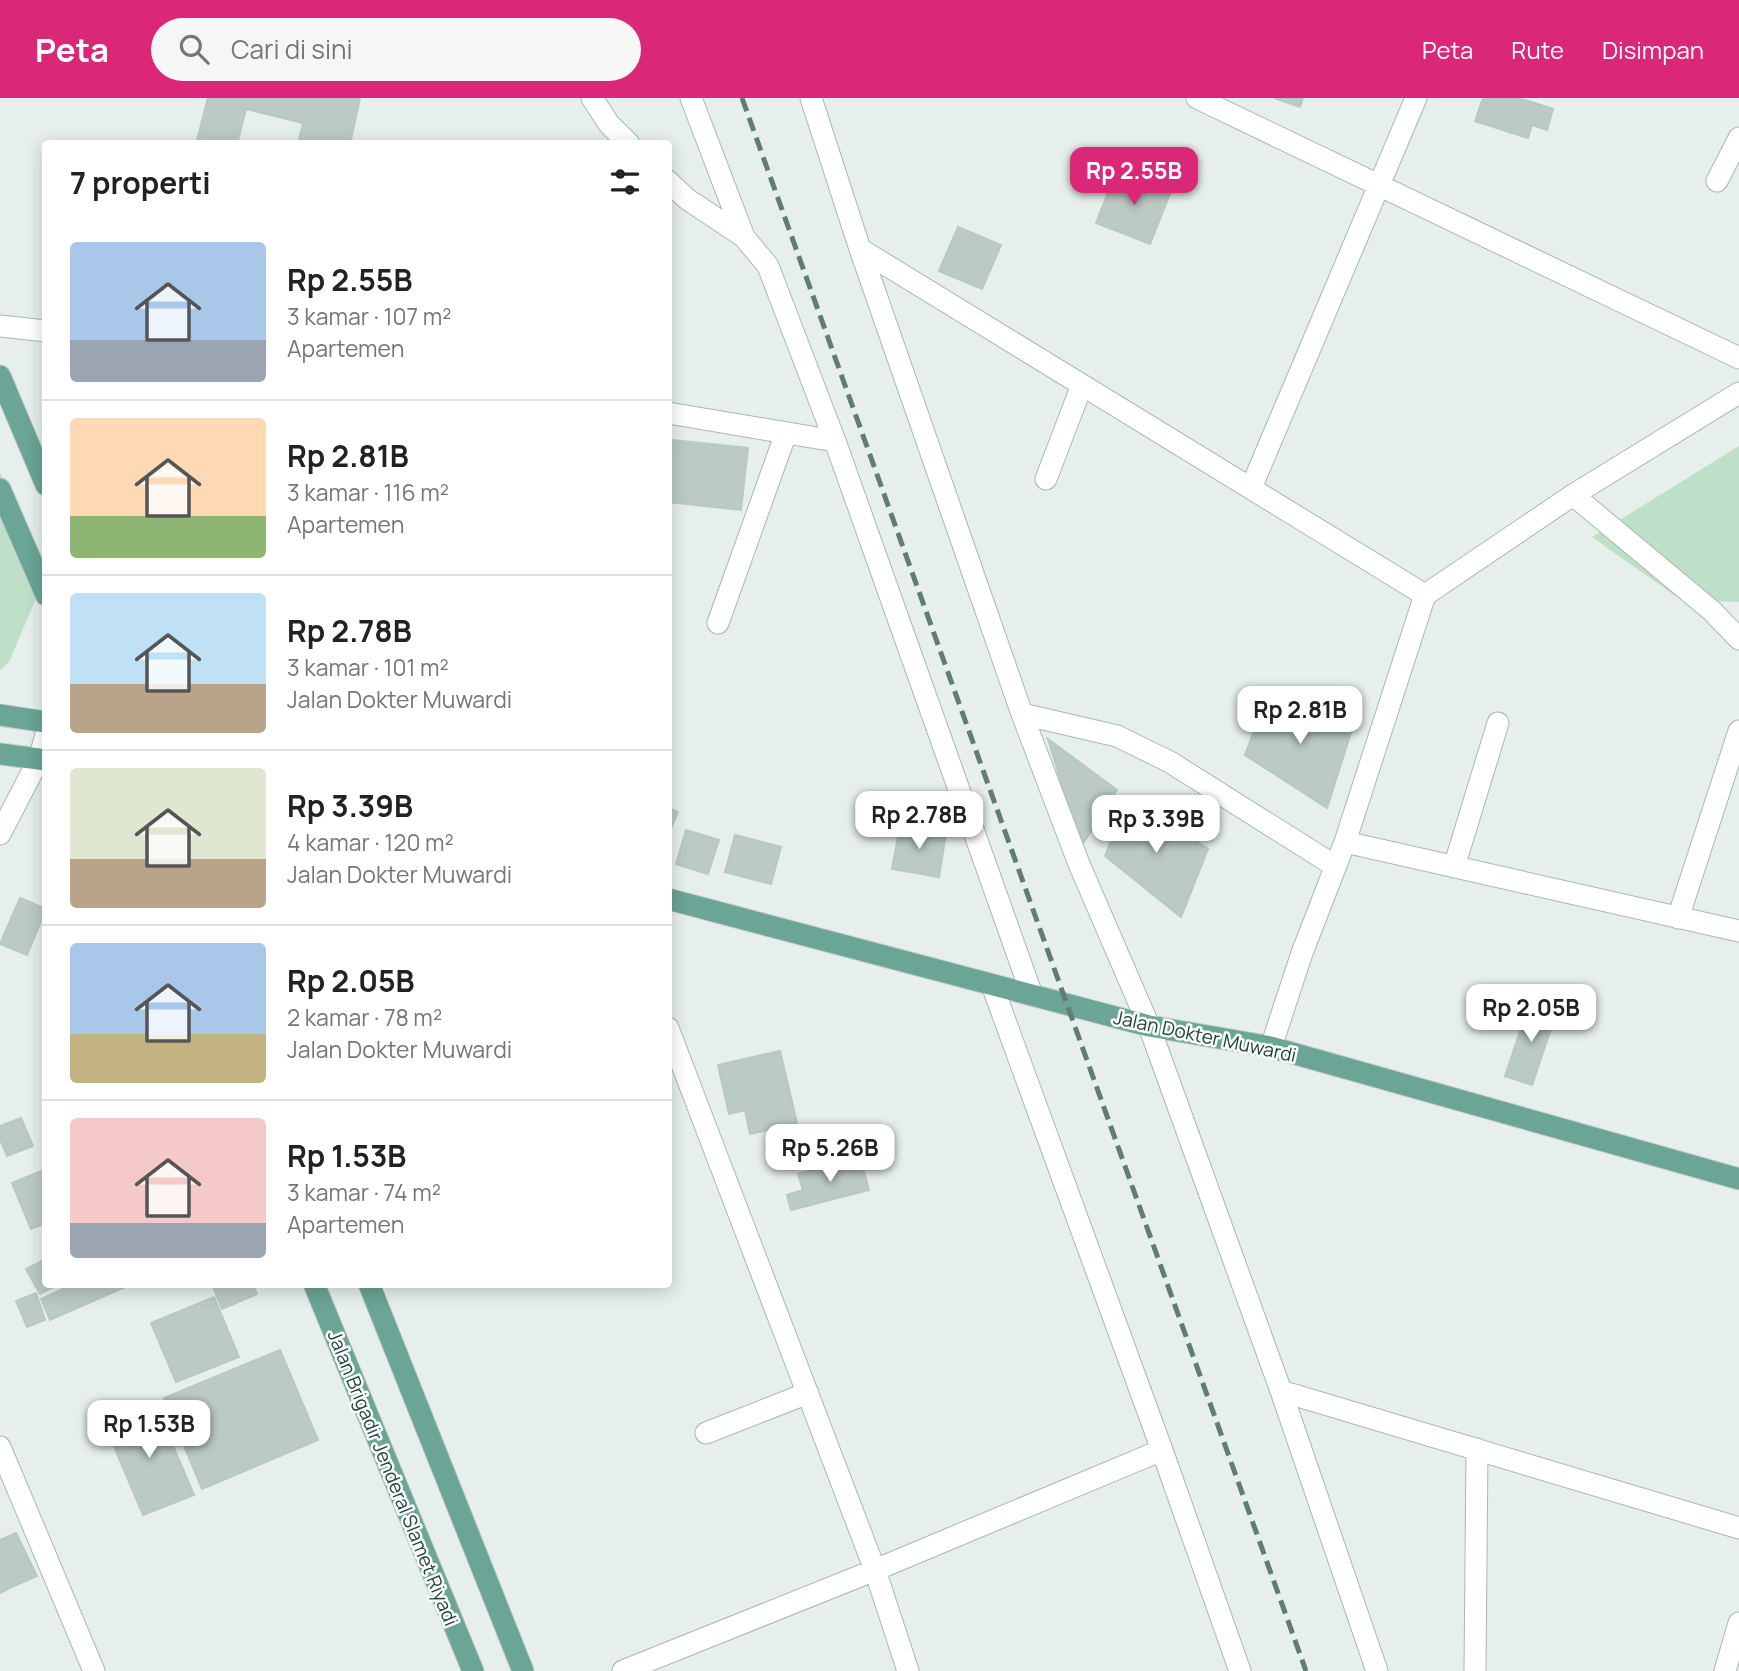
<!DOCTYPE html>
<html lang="id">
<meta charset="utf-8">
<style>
:root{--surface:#fff;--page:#f6f6f6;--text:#222;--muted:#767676;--line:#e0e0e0;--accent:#db2777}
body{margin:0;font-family:Manrope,sans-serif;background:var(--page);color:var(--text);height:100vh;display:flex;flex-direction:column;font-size:26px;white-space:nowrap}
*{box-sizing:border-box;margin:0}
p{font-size:23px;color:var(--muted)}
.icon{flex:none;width:38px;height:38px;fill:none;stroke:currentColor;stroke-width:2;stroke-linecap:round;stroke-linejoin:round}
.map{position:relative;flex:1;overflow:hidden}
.details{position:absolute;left:42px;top:42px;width:630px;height:1148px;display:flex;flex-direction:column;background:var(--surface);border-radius:7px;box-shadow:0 4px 18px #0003}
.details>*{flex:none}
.price{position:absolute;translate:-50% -60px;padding:0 16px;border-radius:14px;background:#fff;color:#222;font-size:23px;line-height:46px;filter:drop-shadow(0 2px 4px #0008)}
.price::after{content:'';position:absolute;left:50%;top:42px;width:21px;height:16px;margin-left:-10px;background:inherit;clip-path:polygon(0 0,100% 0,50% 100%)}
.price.on{background:var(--accent);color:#fff}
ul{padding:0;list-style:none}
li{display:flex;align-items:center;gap:21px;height:175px;padding:0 28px}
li+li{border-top:2px solid var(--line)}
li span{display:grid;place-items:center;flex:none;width:196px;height:140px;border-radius:7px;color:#555}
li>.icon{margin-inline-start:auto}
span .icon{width:84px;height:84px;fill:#fffc;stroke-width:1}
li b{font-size:30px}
h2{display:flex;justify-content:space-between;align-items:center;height:84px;padding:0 28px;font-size:30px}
header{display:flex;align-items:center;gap:42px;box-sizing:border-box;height:98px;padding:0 35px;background:var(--accent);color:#fff}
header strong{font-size:33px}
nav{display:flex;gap:38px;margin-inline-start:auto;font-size:24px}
.search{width:490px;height:63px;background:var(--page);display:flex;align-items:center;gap:18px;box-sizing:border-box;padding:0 24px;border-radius:38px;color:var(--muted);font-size:26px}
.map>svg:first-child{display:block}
.green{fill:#bfe0c8}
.building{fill:#bbcac4;stroke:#b8c9c2;stroke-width:2}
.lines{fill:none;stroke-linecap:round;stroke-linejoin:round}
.minor-casing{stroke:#a8b8b2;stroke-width:23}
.major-casing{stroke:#c2cac8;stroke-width:23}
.minor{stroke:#fff;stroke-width:21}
.major{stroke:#6aa596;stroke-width:21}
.rail{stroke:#5f7d75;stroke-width:5;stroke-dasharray:14 7;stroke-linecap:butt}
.labels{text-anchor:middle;stroke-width:5;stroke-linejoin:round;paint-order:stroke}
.street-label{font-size:19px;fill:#24423a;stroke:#f7fbf9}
</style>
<header>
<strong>Peta</strong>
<div class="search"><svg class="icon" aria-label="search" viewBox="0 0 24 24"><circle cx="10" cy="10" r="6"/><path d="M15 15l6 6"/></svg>Cari di sini</div>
<nav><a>Peta</a><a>Rute</a><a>Disimpan</a></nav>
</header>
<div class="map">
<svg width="1739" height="1573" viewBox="0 0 1739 1573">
<rect width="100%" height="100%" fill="#e6efeb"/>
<path class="green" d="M1739 348V504L1681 502 1592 439Z
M0 374 43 484 9 564 0 572Z"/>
<path class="building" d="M208 0H360L350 46H298L303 25 246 11 237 46H196Z
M1274 0H1303L1300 9Z
M1483 0H1518L1553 11 1547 32 1532 27 1528 40 1475 23Z
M1117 72 1171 93 1150 146 1096 125Z
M958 129 1001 147 982 191 939 173Z
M672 342 748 350 741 412 668 404Z
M1269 593 1353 628 1327 710 1245 657Z
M1048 641 1117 692 1081 749Z
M1128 699 1208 751 1181 819 1105 758Z
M668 710 678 714 668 737Z
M900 728 946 735 939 779 892 771Z
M686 732 719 742 708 776 676 766Z
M735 737 781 749 771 786 725 774Z
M20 800 46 811 27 857 0 846Z
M1530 904 1557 913 1532 987 1505 978Z
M780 953 797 1025 750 1036 745 1012 729 1016 718 967Z
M21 1020 33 1048 7 1058 0 1041V1028Z
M860 1059 869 1092 791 1112 787 1097 803 1092 798 1076Z
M46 1071V1125L31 1131 12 1085Z
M46 1161V1186H59L40 1196 26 1171Z
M74 1186H132L50 1222 41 1201Z
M212 1186H253L257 1196 222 1211Z
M36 1195 45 1222 27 1229 16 1203Z
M214 1199 239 1259 176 1284 151 1225Z
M280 1252 318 1342 202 1391 164 1300Z
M155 1306 194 1397 143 1417 105 1327Z
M16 1435 37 1478 12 1489 0 1463V1442Z
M0 1463 12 1489 0 1495Z"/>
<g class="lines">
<g class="minor-casing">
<path id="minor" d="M592 0 609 26 629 46
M691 0 744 139 768 168 835 343 1032 897
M811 0 860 151 1022 616 1079 766 1149 928 1281 1293 1377 1573
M1197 0 1739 260
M668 83 687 101 744 139
M1717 83 1739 40
M860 151 1425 497
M0 228 46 233
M668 315 835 343
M1046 381 1082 287
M1251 390 1416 0
M1573 397 1712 513 1739 541
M718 525 786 335
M1022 616 1117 638 1170 664 1335 768
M0 736 39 661 46 637
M1345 744 1739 833
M1454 769 1498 625
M1678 820 1739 633
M992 887 1162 1352 1240 1573
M668 930 875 1472 908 1573
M1271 949 1302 855 1345 744 1425 497 1573 397 1739 295
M1281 1293 1739 1430
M706 1335 808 1295
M0 1349 94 1573
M623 1573 875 1472 1162 1352
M1475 1573 1477 1351
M1725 1573 1739 1525"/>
</g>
<g class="major-casing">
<path id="major" d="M0 278 46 387
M0 391 46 497
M0 617 46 624
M0 656 46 662
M668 801 1149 928 1271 949 1739 1081
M314 1186 473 1573
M369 1186 523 1573"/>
</g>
<use href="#minor" class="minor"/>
<use href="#major" class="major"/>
<path class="rail" d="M742 0 1306 1573"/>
</g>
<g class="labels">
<g class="street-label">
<text transform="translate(1205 938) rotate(12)" y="7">Jalan Dokter Muwardi</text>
<text transform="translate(393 1380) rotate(68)" y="7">Jalan Brigadir Jenderal Slamet Riyadi</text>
</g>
</g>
</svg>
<b class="price on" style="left:1134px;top:109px">Rp 2.55B</b>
<b class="price" style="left:1300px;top:648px">Rp 2.81B</b>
<b class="price" style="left:919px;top:753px">Rp 2.78B</b>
<b class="price" style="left:1156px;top:757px">Rp 3.39B</b>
<b class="price" style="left:1531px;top:946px">Rp 2.05B</b>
<b class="price" style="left:830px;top:1086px">Rp 5.26B</b>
<b class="price" style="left:149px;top:1362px">Rp 1.53B</b>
<section class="details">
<h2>7 properti<svg class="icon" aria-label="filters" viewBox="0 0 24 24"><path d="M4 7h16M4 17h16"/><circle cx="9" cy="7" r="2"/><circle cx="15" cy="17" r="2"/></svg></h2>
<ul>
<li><span style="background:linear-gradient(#a9c7e8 70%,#9aa5b1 0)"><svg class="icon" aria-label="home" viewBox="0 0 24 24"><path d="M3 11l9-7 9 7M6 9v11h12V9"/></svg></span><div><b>Rp 2.55B</b><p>3 kamar · 107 m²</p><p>Apartemen</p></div></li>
<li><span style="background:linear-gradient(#ffd9b3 70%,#8fb573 0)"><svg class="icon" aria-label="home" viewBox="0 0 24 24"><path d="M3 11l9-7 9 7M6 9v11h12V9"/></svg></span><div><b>Rp 2.81B</b><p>3 kamar · 116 m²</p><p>Apartemen</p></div></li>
<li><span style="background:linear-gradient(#bfe0f5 65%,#b9a48a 0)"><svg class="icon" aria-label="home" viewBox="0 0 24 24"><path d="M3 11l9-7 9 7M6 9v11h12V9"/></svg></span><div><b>Rp 2.78B</b><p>3 kamar · 101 m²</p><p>Jalan Dokter Muwardi</p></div></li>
<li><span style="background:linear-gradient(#dfe7d0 65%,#b9a48a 0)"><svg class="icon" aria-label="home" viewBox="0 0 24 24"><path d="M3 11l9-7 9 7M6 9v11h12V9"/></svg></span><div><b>Rp 3.39B</b><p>4 kamar · 120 m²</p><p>Jalan Dokter Muwardi</p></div></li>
<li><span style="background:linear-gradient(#a9c7e8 65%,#c2b280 0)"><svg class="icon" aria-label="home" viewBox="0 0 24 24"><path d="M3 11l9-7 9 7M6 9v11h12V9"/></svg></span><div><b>Rp 2.05B</b><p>2 kamar · 78 m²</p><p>Jalan Dokter Muwardi</p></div></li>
<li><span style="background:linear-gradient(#f6c9c9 75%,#9aa5b1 0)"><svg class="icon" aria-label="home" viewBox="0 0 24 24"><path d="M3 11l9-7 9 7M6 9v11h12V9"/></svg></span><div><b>Rp 1.53B</b><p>3 kamar · 74 m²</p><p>Apartemen</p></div></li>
</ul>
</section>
</div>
